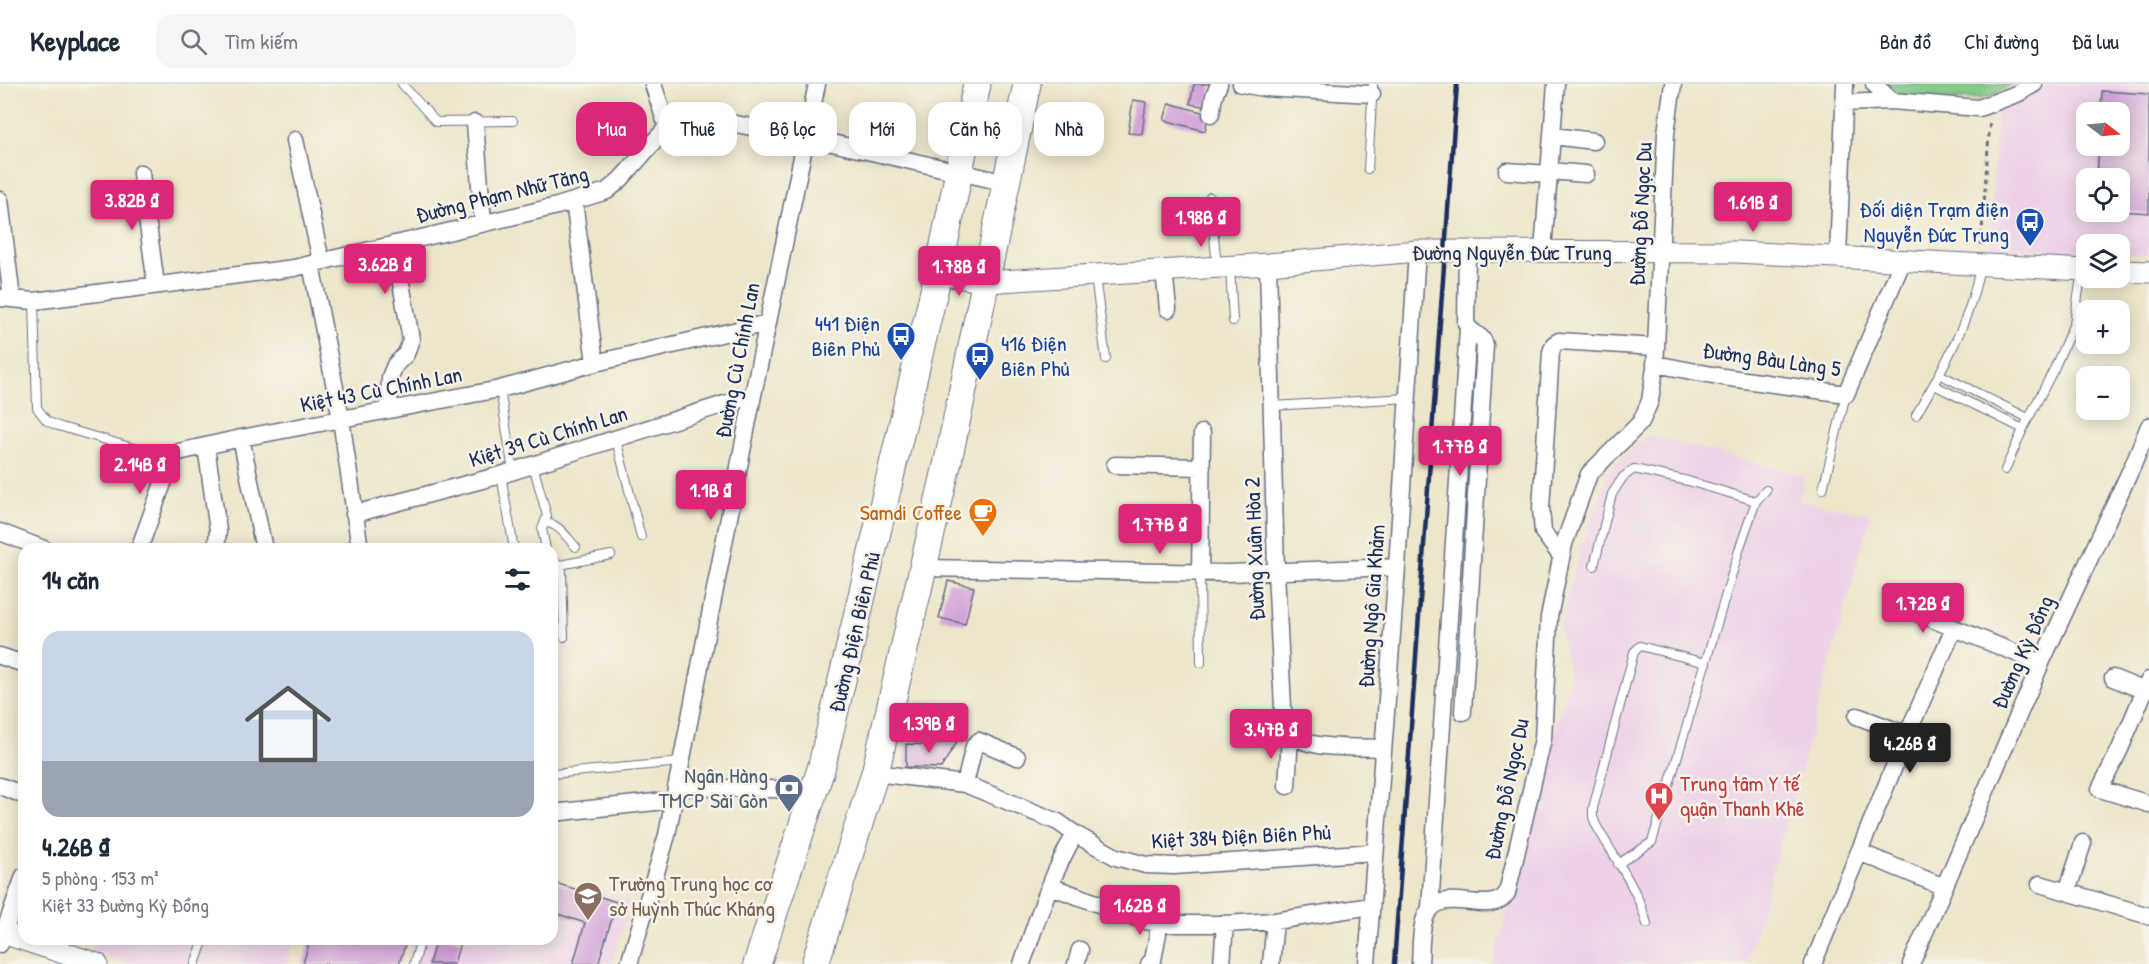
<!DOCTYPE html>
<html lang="vi">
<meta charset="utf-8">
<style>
:root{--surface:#fff;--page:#f6f6f7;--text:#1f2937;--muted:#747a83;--line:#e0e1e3;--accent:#db2777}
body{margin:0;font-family:"Patrick Hand",sans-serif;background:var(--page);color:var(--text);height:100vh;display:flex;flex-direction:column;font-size:22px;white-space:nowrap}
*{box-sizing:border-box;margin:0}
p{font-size:20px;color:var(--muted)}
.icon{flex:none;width:33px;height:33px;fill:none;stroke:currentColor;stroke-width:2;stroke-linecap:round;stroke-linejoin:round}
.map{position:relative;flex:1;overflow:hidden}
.side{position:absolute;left:18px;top:459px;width:540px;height:402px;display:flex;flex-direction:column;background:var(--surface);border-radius:18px;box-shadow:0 3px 15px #0003}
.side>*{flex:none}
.banner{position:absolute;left:576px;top:18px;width:570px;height:54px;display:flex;gap:12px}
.needle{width:39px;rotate:106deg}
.tools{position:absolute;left:2076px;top:18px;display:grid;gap:12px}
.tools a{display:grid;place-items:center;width:54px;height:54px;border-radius:12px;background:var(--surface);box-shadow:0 3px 15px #0003;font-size:30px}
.price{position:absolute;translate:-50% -51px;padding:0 14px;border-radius:6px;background:var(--accent);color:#fff;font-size:20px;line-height:39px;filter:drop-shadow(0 2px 3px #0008)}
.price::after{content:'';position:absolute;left:50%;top:36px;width:18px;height:14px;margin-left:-9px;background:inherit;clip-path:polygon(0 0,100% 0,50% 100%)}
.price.on{background:#222;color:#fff}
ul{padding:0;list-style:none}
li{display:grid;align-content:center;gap:12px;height:318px;padding:0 24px}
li+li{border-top:2px solid var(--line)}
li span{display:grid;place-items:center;height:186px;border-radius:18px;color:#555}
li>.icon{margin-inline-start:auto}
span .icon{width:108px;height:108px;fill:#fffc;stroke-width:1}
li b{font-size:26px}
h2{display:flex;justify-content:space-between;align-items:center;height:72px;padding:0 24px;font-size:26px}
.tag{padding:0 21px;border-radius:18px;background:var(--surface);box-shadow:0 3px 15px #0003;font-size:21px;line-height:54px}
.tag.on{background:var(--accent);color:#fff}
header{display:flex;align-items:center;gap:36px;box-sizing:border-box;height:84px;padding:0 30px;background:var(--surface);border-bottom:2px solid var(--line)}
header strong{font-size:28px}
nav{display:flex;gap:33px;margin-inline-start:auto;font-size:21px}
.search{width:420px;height:54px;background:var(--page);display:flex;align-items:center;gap:15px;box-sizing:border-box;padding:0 21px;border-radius:18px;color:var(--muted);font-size:22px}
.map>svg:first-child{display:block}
.built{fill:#edd1e9;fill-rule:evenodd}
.green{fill:#84cb86;stroke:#507d72;stroke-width:1.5}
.building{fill:#d1a1d8}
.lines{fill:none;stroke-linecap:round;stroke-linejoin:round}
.service-casing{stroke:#656f84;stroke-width:10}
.minor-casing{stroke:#656f84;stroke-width:19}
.tertiary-casing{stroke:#656f84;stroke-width:23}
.primary-casing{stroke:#656f84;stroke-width:29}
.path{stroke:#656f84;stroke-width:3;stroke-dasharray:4.5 4.5;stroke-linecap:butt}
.service{stroke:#fff;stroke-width:8}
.minor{stroke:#fff;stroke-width:16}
.tertiary{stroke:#fff;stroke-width:21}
.primary{stroke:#fff;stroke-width:27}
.rail{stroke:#1b2f5e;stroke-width:4.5}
.labels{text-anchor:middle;stroke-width:5;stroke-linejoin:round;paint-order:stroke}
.street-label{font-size:22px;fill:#1b2f5e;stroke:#f7f3e8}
.transit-label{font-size:22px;fill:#164399;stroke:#f7f3e8;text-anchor:end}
.food-label{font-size:22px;fill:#c56008;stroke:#f7f3e8;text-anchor:end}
.service-label{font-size:22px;fill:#4e5e75;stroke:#f7f3e8;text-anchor:end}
.health-label{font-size:22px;fill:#be3a42;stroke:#f7f3e8;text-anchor:start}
.education-label{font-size:22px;fill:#785e54;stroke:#f7f3e8;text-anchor:start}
</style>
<header>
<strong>Keyplace</strong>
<div class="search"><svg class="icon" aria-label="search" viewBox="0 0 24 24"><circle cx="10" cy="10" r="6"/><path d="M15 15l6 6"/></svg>Tìm kiếm</div>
<nav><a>Bản đồ</a><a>Chỉ đường</a><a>Đã lưu</a></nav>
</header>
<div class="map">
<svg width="2149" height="880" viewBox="0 0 2149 880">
<rect width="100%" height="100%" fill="#f7f3e8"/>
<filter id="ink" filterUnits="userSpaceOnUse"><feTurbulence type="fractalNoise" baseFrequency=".0167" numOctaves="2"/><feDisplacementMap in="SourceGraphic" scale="12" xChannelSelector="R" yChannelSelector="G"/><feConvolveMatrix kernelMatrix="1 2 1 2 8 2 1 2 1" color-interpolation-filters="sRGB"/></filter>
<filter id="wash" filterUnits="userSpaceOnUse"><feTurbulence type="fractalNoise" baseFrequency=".008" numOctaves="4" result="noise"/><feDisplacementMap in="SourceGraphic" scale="24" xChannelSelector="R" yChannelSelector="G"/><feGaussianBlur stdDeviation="1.35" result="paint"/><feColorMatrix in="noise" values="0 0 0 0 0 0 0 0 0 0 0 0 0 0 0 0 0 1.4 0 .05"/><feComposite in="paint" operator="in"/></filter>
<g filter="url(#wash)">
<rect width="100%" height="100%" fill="#eee6cb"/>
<path class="built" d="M2052 0H2149V171L2120 169V160H2086V168L1990 163 1997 26ZM2086 28H2120V62H2086ZM2086 94H2120V128H2086Z
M1649 351 1805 392 1799 417 1871 430 1747 880H1493L1570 593 1559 543 1582 461 1610 385Z
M552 796 630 818 612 880H406L413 855H552Z
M95 855H294L287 880H135L91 868Z"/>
<path class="green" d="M1880 0H2012L1987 14 1908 17Z"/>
<g id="blocks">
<path class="building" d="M1194 0H1212L1207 23 1190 20Z
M2102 7 2149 10V129L2120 127V94H2097L2099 62H2120V28H2101Z
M1133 16 1146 18 1142 50 1128 49Z
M1169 19 1209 30 1205 47 1164 36Z
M948 497 974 503 965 540 939 534Z
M934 655 958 656 941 684 906 683V660L934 661Z
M552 798 617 818 598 880H573L585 839 552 828Z
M310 855H407L399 880H303Z
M436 855H461L454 880H429Z"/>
</g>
</g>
<g filter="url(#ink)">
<use href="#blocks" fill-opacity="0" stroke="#656f84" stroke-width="1.5"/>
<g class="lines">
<g class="service-casing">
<path id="service" d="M402 0 436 38 513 37
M1368 85 1373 0
M1210 113 1217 182
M1230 184 1233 237
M1095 192 1106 275
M34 217 37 324 47 337 58 342 147 368 174 369
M1939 290 2028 334
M1934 301 2023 345
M500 305 513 387
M1272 322 1408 314
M1916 331C1943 285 1972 234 1980 181
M616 355 641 453
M533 381 547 432 542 445 546 465
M2005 386 2023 345 2054 285 2074 239 2082 186
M501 391 514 465
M1823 405 1846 310
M545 439C559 439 567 454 576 463
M552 475 560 481 562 487 564 553
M560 481 611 471
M1594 482 1612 410 1623 393 1634 385 1688 397 1756 417
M1200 489 1201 579
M552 690 681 678
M1618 780 1652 758 1740 463 1756 417 1766 406
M1647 840C1638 805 1614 773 1596 741L1593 733V724L1634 568 1640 562 1706 579
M195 880 204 855
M414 880 421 855"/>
</g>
<g class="minor-casing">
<path id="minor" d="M653 0 667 43
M1241 0 1264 4 1372 10
M1874 0 1892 17 1979 24 2019 9 2034 0
M1844 19 1892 17
M1211 30 1214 12 1219 0
M475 39 483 139
M1552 52 1594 57
M295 56 321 177
M1507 87 1549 90
M1549 87 1586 90
M141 89 156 201
M0 116 12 215
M574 117 595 279
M1543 166 1556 0
M1838 172 1845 0
M311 180 341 335 360 465
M1268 180 1276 488 1284 643C1302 669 1355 662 1383 664
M1164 186 1168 225
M0 214 34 217 294 184 557 122 607 107 621 95 667 43 677 38 697 33 806 53 1007 99
M1655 280 1723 293 1846 310 1903 176
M389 326 390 293 395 281 406 270 411 255 394 160
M241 354 264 465
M206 362 218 447 216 465
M1115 381 1202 383
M354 430 501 391 753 311
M0 448 44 465
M139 465 174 369 241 354 500 305 595 279 768 239
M1561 472 1543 448 1541 424 1551 268 1554 260 1559 257 1655 263
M923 484 1229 489 1397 483
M1200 489 1202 349
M1905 524 1954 544
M0 572 24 580
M2113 594 2145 607
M2149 596 2120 665 2100 705 2149 720
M1463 628 1485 261C1482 249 1470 250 1466 239L1467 167
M1857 632 1907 651
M875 689 965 700 1058 738 1075 750 1116 773 1146 781 1174 782 1375 768
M965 700 974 662 979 657 1017 673
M0 702 24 711
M1287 702 1290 652
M676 703 816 706
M552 729 674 716
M1859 768 1944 803
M2040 800 2149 832
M1050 802 1145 837 1176 840H1225L1275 837 1371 822
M2067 808 2083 759
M1430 824 1468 244
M0 860 24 792
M629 880 667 751 753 311 817 0
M1022 880C1037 836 1051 791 1075 750
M1076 880 1080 866
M1149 880 1153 876 1160 838
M1222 880 1225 840
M1271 880 1275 837
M1367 880 1397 483 1417 167
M1420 880C1421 866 1420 847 1425 834 1438 800 1480 829 1501 815 1504 814 1505 811 1507 809L1543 655 1549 533 1564 460 1589 390 1641 338 1650 317 1655 284 1666 49 1673 0
M1813 880 1907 651 1954 544 2041 579
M1911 880 2041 579 2133 381 2149 342"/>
</g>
<g class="tertiary-casing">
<path id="tertiary" d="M2120 187 2149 188
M938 190 987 198 1268 180 1417 167 1736 168 2086 186
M0 848 97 880"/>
</g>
<g class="primary-casing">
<path id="primary" d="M757 880 821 685 938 190 977 0
M815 880 875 689 948 377 1027 0"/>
</g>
<path class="path" d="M1981 161 1990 36"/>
<use href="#service" class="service"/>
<use href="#minor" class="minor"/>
<use href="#tertiary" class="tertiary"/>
<use href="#primary" class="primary"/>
<path class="rail" d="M1394 880 1457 0"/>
</g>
</g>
<defs>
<g id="bus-pin" transform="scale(1.5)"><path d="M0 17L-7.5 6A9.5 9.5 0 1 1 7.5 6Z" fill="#1a4fb4" stroke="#f7f3e8"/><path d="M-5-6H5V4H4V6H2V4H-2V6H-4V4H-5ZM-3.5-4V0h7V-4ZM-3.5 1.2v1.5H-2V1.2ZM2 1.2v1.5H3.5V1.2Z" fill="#fff"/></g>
<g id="cafe-pin" transform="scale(1.5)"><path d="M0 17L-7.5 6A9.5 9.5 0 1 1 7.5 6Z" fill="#e8710a" stroke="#f7f3e8"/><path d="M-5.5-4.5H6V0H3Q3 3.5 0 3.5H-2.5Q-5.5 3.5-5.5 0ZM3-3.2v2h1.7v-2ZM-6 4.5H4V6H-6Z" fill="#fff"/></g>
<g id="bank-pin" transform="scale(1.5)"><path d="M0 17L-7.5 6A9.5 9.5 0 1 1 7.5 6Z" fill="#5c6f8a" stroke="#f7f3e8"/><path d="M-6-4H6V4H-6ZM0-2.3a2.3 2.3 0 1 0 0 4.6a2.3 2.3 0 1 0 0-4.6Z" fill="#fff"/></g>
<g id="hospital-pin" transform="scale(1.5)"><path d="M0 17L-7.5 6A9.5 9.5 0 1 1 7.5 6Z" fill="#e0444e" stroke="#f7f3e8"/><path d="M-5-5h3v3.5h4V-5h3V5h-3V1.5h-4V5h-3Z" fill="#fff"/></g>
<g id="school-pin" transform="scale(1.5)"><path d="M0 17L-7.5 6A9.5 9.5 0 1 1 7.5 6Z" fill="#8d6e63" stroke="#f7f3e8"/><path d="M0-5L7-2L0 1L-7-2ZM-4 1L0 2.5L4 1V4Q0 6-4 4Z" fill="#fff"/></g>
</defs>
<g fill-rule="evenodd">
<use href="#bus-pin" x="2030" y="138"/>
<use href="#bus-pin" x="901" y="252"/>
<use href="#bus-pin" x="980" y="272"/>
<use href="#cafe-pin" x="983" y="428"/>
<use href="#bank-pin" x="789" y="704"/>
<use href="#hospital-pin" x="1659" y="712"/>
<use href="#school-pin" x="588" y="812"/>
</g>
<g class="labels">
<g class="street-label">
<text transform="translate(502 110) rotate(-14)" y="8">Đường Phạm Nhữ Tăng</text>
<text transform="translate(1640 130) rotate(-87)" y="8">Đường Đỗ Ngọc Du</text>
<text x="1512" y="176">Đường Nguyễn Đức Trung</text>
<text transform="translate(1772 275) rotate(8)" y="8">Đường Bàu Làng 5</text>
<text transform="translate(737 276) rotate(-79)" y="8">Đường Cù Chính Lan</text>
<text transform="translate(381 305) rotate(-11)" y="8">Kiệt 43 Cù Chính Lan</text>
<text transform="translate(548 352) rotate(-17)" y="8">Kiệt 39 Cù Chính Lan</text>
<text transform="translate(1254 465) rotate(-92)" y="8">Đường Xuân Hòa 2</text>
<text transform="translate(1371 522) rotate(-86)" y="8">Đường Ngô Gia Khảm</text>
<text transform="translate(854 548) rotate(-77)" y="8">Đường Điện Biên Phủ</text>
<text transform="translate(2022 568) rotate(-66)" y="8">Đường Kỳ Đồng</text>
<text transform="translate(1506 705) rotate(-78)" y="8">Đường Đỗ Ngọc Du</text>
<text transform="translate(1241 752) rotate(-3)" y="8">Kiệt 384 Điện Biên Phủ</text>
</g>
<g class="transit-label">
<text x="2009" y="133">Đối diện Trạm điện<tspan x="2009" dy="25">Nguyễn Đức Trung</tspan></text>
<text x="880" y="247">441 Điện<tspan x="880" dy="25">Biên Phủ</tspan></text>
<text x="1001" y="267" text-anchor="start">416 Điện<tspan x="1001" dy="25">Biên Phủ</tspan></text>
</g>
<g class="food-label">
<text x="962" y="436">Samdi Coffee</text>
</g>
<g class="service-label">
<text x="768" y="699">Ngân Hàng<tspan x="768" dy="25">TMCP Sài Gòn</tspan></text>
</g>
<g class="health-label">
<text x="1680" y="707">Trung tâm Y tế<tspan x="1680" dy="25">quận Thanh Khê</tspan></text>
</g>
<g class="education-label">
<text x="609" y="807">Trường Trung học cơ<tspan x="609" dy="25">sở Huỳnh Thúc Kháng</tspan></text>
</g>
</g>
</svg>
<div class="tools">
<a><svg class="needle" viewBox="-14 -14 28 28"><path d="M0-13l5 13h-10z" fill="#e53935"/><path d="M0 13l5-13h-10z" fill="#747a83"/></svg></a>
<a><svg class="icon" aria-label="locate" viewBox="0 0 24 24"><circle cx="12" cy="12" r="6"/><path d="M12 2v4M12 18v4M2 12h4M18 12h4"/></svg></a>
<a><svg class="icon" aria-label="layers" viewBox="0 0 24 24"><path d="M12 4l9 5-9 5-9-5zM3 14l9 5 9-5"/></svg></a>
<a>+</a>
<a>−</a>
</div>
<b class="price" style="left:132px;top:147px">3.82B ₫</b>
<b class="price" style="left:1753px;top:149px">1.61B ₫</b>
<b class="price" style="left:1201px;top:164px">1.98B ₫</b>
<b class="price" style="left:385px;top:211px">3.62B ₫</b>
<b class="price" style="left:959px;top:213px">1.78B ₫</b>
<b class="price" style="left:1460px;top:393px">1.77B ₫</b>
<b class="price" style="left:140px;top:411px">2.14B ₫</b>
<b class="price" style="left:711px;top:437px">1.1B ₫</b>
<b class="price" style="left:1160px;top:471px">1.77B ₫</b>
<b class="price" style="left:1923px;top:550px">1.72B ₫</b>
<b class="price" style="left:929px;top:670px">1.39B ₫</b>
<b class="price" style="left:1271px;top:676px">3.47B ₫</b>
<b class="price on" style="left:1910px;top:690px">4.26B ₫</b>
<b class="price" style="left:1140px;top:852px">1.62B ₫</b>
<div class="banner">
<a class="tag on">Mua</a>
<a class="tag">Thuê</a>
<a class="tag">Bộ lọc</a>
<a class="tag">Mới</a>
<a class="tag">Căn hộ</a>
<a class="tag">Nhà</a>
</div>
<section class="side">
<h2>14 căn<svg class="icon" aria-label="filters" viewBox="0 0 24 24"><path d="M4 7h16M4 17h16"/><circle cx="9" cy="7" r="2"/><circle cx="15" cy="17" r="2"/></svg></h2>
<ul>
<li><span style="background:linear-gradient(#c9d6e8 70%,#9aa5b1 0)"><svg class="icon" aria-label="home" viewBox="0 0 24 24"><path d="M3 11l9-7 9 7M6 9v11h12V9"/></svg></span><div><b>4.26B ₫</b><p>5 phòng · 153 m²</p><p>Kiệt 33 Đường Kỳ Đồng</p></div></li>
</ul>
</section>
</div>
